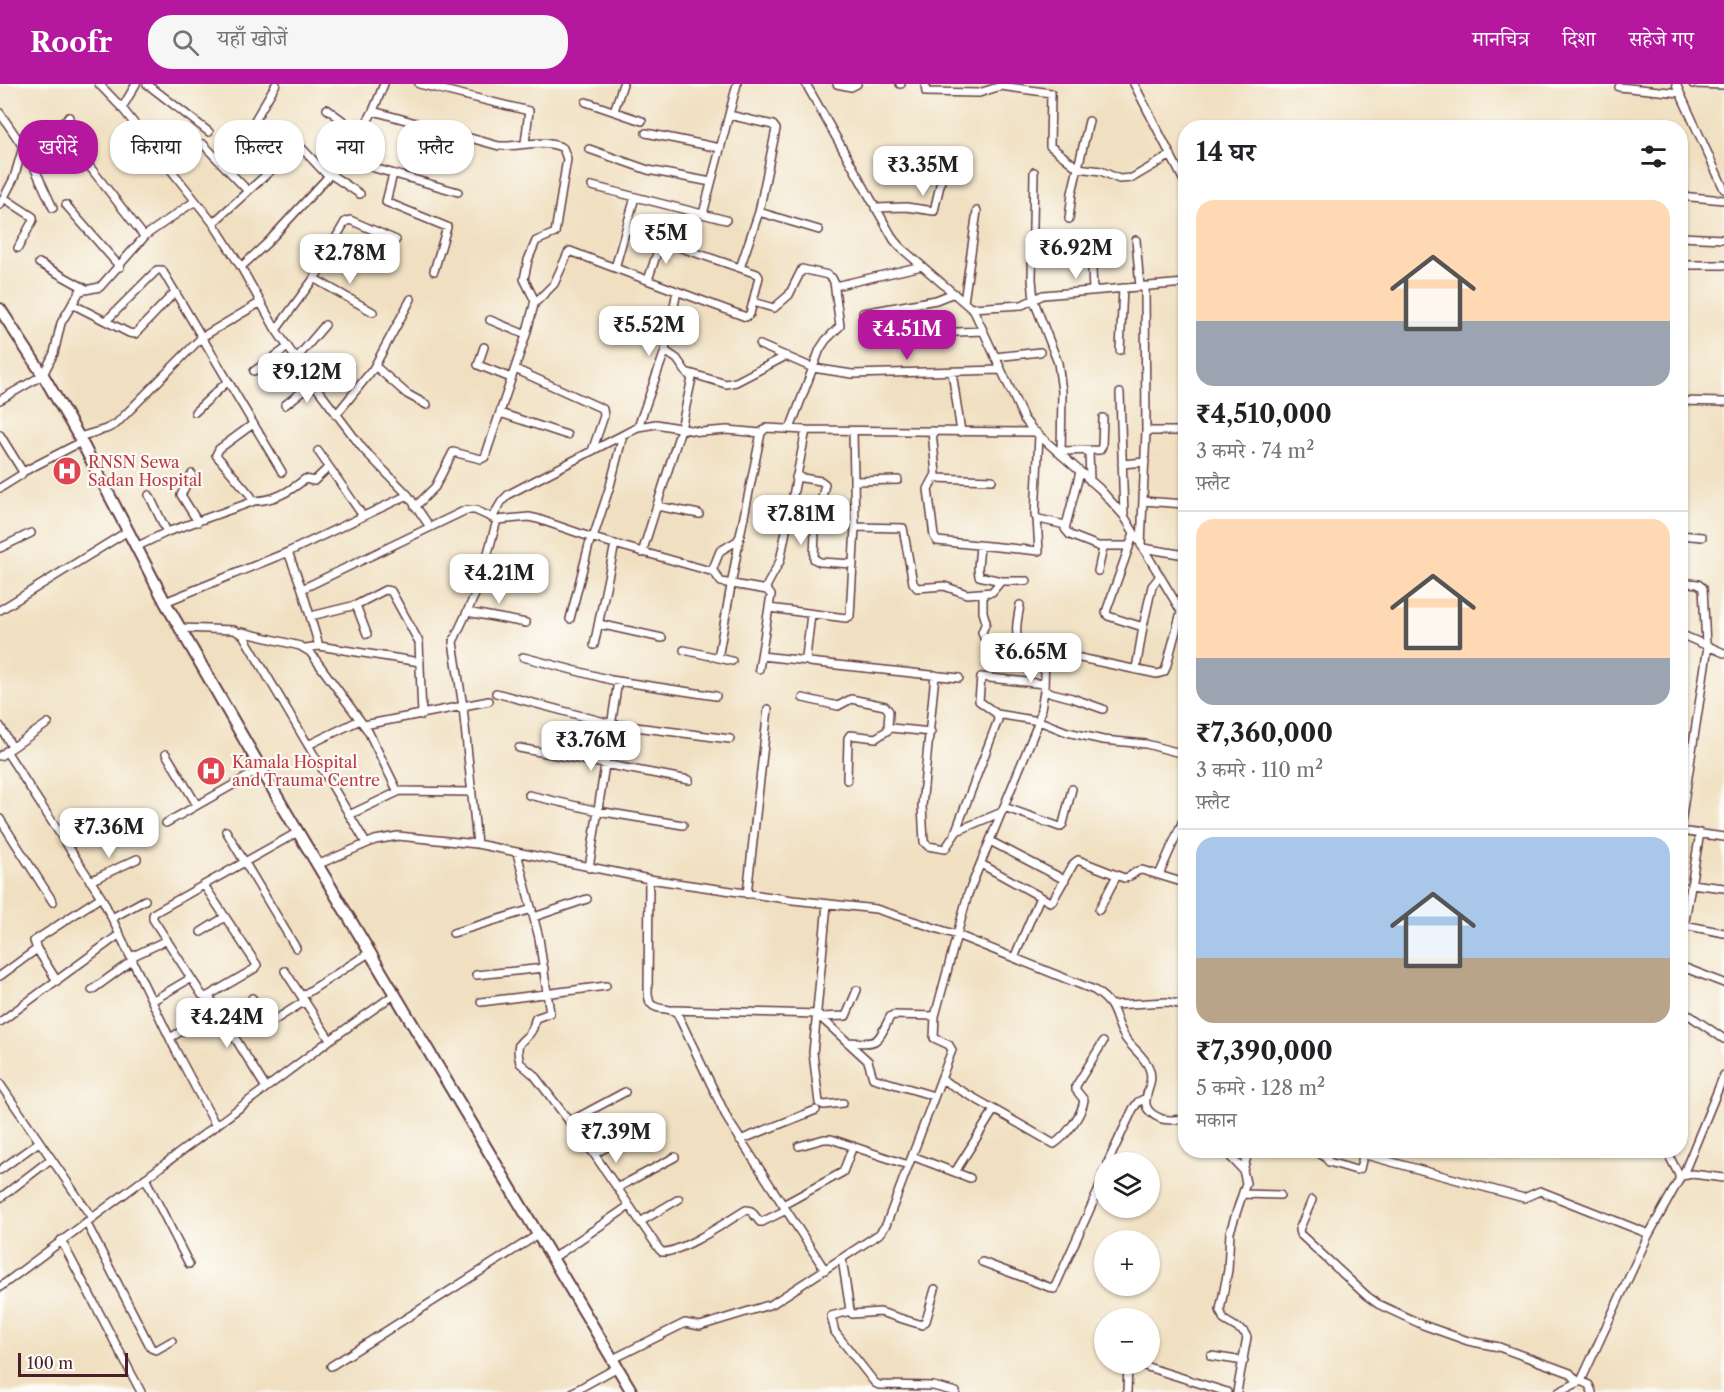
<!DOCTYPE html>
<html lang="hi">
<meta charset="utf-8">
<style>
:root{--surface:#fff;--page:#f6f6f6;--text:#202124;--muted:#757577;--line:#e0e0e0;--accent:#b5179e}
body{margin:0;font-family:"Libre Caslon Text","Noto Serif Devanagari",serif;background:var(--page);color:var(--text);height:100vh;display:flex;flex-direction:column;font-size:22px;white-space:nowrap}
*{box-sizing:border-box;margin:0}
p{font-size:20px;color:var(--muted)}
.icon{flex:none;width:33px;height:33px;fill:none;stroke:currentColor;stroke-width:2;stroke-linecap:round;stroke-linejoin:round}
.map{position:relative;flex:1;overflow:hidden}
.drawer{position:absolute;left:1178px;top:36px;width:510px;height:1038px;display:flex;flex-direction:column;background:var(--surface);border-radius:24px;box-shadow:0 2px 4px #0004}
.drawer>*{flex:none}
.banner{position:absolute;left:18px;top:36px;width:570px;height:54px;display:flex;gap:12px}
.controls{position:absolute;left:1094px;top:1068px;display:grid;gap:12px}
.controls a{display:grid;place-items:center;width:66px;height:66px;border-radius:50%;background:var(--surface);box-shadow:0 2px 4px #0004;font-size:30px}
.scale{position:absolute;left:18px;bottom:15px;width:110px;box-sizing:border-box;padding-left:6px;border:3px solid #4a1f2b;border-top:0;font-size:16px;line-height:21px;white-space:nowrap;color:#4a1f2b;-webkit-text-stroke:4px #fdfcf7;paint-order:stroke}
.price{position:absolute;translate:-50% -51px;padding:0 14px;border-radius:12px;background:#fff;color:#222;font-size:20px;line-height:39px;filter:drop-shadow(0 2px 3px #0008)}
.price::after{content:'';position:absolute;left:50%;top:36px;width:18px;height:14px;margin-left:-9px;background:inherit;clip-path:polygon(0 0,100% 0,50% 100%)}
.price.selected{background:var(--accent);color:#fff}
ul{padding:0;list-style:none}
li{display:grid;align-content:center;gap:12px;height:318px;padding:0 18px}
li+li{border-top:2px solid var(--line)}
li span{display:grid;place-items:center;height:186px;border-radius:18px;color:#555}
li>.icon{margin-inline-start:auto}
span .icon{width:108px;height:108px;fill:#fffc;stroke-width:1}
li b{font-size:26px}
h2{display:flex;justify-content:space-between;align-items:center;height:72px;padding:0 18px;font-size:26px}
.tag{padding:0 21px;border-radius:24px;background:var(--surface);box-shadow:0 2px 4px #0004;font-size:21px;line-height:54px}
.tag.selected{background:var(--accent);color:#fff}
header{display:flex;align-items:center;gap:36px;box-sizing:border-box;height:84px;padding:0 30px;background:var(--accent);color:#fff}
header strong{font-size:28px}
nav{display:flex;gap:33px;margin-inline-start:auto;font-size:21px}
.search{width:420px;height:54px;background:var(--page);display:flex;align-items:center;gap:15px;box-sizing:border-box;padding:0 21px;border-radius:24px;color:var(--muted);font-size:22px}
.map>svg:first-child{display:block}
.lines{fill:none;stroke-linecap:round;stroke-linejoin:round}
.minor-casing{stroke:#633c42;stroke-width:10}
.secondary-casing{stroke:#633c42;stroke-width:14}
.minor{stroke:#fff;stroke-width:7}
.secondary{stroke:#fff;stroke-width:10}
.labels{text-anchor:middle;stroke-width:4.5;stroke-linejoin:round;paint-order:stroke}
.health-label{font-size:16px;fill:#be3a42;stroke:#fdfcf7;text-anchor:start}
</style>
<header>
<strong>Roofr</strong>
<div class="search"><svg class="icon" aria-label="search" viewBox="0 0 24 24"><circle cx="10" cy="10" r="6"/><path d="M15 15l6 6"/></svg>यहाँ खोजें</div>
<nav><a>मानचित्र</a><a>दिशा</a><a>सहेजे गए</a></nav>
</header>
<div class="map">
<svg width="1724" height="1308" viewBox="0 0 1724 1308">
<rect width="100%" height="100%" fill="#fdfcf7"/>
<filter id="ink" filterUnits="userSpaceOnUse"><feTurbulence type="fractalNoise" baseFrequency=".0167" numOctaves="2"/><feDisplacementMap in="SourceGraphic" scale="12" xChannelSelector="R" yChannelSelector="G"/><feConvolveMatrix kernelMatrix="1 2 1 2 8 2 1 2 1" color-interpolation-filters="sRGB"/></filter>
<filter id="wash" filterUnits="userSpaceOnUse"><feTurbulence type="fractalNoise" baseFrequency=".008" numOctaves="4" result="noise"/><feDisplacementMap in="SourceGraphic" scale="24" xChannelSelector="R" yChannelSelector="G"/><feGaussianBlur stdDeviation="1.35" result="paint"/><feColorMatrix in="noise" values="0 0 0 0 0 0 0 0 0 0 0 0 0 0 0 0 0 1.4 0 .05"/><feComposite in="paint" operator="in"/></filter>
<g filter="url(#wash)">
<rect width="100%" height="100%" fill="#f0e0c1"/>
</g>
<g filter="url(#ink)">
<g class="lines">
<g class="minor-casing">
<path id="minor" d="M99 0 122 24 213 139 241 183 276 246 313 299 363 365 408 411 430 443
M147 0 209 48
M419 0 529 27 525 59
M806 0 894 156 900 163 974 227 1024 335 1033 346 1100 405 1124 432 1185 534
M837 0 851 3 857 0
M900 0H901
M925 0 926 8 979 9 1001 2 1051 9 1050 62 1078 84 1101 87 1119 95 1132 94 1171 71
M1134 0 1185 99
M1676 0 1724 105
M1693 0 1724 1
M1619 3 1680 9
M586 18 642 37
M122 24 136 0
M327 25 361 50
M373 27 499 62C522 63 542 54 563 64L567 75 555 149 536 157 528 176 524 195 535 217 526 251 485 373 481 375 453 368 435 403 415 423
M614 27 623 0
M0 29 28 70 69 33
M646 49 720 64
M68 55 144 152
M295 57 328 92
M203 60 248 107
M589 65 648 86 711 98
M350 69 374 84 458 108
M28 70 53 124
M217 74 252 41 276 0
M1034 88 1032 195 1034 217 1058 279 1062 307 1061 371
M330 90 360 110
M393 90 386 118 447 143 434 187
M592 102 726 136
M1680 112 1724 116
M4 114 33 133V136L18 164
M0 121 14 94 23 63
M66 121 120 183
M875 124 906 123 934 127 947 71
M759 128 819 146
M703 130 737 0
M1069 135 1072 109 1089 37
M213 139 278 80
M626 145 635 113
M1680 153 1724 155
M1136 156 1140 203
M1091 163 1093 207
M39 179 86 205
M1680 181H1724
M241 183 267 159 350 69 373 27 384 0
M615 184 746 233 750 230 759 193 757 190 740 184
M315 195 373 228
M648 196 661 157
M835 202 922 182
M753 218 774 224 789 211 802 185 828 191 832 194 834 198 840 242 826 256 820 265 790 345
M964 218 977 127
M72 220 129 249 135 250 175 208
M534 220 554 200 568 169 570 167 615 184 626 145 740 184 759 128 776 45 773 41 729 31
M971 224 1022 221 1043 211 1185 199
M863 229 936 216 954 209
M490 236 526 251
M106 237 157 186H162L282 388
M276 246 326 178 330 164 345 138 350 136 396 156
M906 250 983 247
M760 261 813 284 852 290 1001 286
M484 263 478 281 511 294
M1120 266 1123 204
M665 267 677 275 686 288 726 300 736 298 786 272
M995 273 1040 268
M296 275 325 241
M375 282 407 310 427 321
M515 285 603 325 604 332 592 367
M254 287 288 263
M952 288 961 348
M1120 309 1124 432
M0 316 43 291 54 269 61 239 80 207 100 203 146 151 195 117
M1680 317 1724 318
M285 321 313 299
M195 328 228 297
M500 329 567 351
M336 331 373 285 411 215
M638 343 665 267 677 207
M932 347 936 390 928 405 934 452 937 457 1039 467 1037 434
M1146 347H1178
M0 351 23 388 21 391 0 404
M1039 351 1035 432 1039 435 1065 441
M79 353 106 345 116 340 202 253 261 218
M318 367 363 432
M1061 367 1100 366 1102 362 1103 334
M1089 367 1090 397
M1122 380 1145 378
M23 388 81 358
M1080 388 1065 445 1070 451 1103 464 1098 487
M192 390 181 411 198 438
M796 393 821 397 825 400 815 446 814 475 820 478 853 480
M935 394 992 396
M854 397 898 396
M149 411 167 448
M252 417C274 417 289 408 305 395L314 397 329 383
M1143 417 1185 420
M657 422 699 430
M492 434 502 417 509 410 638 343 656 340 701 348 727 346 761 349
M855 443 903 444 913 499 917 504 944 502 967 510 992 508 1001 497H1027
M1134 449 1106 528 1108 532 1143 543 1136 585
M1680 451 1702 453
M593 454 610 402 623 351
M1141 461 1146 347 1145 202
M980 462 978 484 979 492 1001 497
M1101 462H1129
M136 463 167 448 252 418 251 412 216 371 219 365 253 340
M0 464 31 449
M1143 464 1185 471
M288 468 302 505 319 562
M642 469 681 345 692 294 686 288
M712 487 720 467 737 457 740 452 761 349 766 344 806 346 1036 348
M1680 498 1698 500 1703 504 1706 561
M302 505 466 426H475L497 436 529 433 538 435 593 454 714 488 721 498 767 506 771 511 759 585
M765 505 780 477 806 346
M983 509V528L986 538 982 548 984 554 1157 590 1164 588 1166 584 1181 528
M165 518 288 468 408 411
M356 521 367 550
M1020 521C1018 534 1013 550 1021 561
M769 524 846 534 850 532 855 443 853 347
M0 526 128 447
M467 528 526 539
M811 530 806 573 809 578 959 594
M311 532 356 521 385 506 391 507 419 558 422 631
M570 535 591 453
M599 540 662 554
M1143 543 1152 502 1160 492
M181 544 234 546 243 551 366 759
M242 548 300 562 310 568 368 647 398 708
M1680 550 1724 569
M594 561 615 460
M306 564 319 562 420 578
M684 566 732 577
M761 572 808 577
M523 573 611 596 716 612
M718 574 740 452
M935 591 922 722 924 758 928 762 945 765 957 747 1002 728
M1044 607 1072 614 1103 625
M496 609 612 640 730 655
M803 614 838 622 851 615 885 622 889 627 888 644
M997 630 1039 637 1044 607 1045 565
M364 641 489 617
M0 642 12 663
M308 661 360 636
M519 664 689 696
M6 667 103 816 176 967 216 1042
M166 670 197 721
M0 672 48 639
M847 696 848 654 850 651 876 654 891 644 931 648
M529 711 598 727 683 741
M1004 723 1060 743 1063 740 1072 705
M349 731 400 707 471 708
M0 735 53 818
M166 739 261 685
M1680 745 1708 562
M226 747 296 864
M1680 747 1724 753
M955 749 998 636 997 630 979 617 981 593 1044 600
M990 757 1065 796
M477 760 463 623 453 558 479 502 497 436
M517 769 539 854 550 929 536 934C534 937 534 941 533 944 526 960 513 952 520 979L534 991 594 1070 659 1165 662 1168C681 1169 728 1137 746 1126L751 1127 760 1138H762L786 1126
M981 780 1050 818 1053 816 1074 779 1078 776 1124 794C1132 794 1134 786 1142 786L1185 799
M317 781 375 756 398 752 477 760 649 795 793 816 876 825 957 851 1094 906C1120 923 1112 934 1126 955 1133 965 1145 973 1149 984 1158 1004 1129 1022 1162 1035 1169 1037 1178 1035 1185 1036
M589 784 618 597
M1159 791 1185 732
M649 795 648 911 650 919C658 928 668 922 677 929L728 1036 825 1186
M90 797 137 775
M1691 800 1724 804
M204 801 257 881 254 885 206 913 202 911 153 835V831L154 829 298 748
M747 810 768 625
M827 820 813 969 819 1019 824 1021 843 1019
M1099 826 1117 791
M534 833 587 815
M112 834 145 816
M1684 841 1724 849
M201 848 225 833
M453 849 532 825
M1680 866 1700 749
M131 873 167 856
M1014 874 1040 813
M1680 882 1724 899
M285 887 330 956
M476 891 544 884
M0 892 37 865
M57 897 37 865 34 857 101 813
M92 906 133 876
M209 912 266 1004
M302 912 369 869
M252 914 270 939 305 917
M152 917 191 894
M481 918 606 902
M1112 921 1167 918 1185 921
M1680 925 1724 955
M673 926 817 930 868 977 873 994 934 1012
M820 933 846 932 857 906
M0 938 120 850
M170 954 217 926
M847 958C879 960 876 961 890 933L893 931 935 932 968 810 1039 637 1067 648 1103 656 1146 660 1184 670
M941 995 1054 1060C1066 1052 1082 1031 1084 1016L1076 1006V1002L1103 958
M0 1000 92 1134
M569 1038 625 1008
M740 1056 816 1026
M799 1062 824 1055H831L908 1081
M1224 1066 1243 1086 1246 1099 1230 1148 1228 1186 1220 1226 1224 1236 1244 1248 1247 1253 1237 1308
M1314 1066 1325 1073 1329 1078 1356 1086 1360 1085 1363 1072 1366 1071 1524 1114 1540 1107 1649 1150
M594 1070 650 1040
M912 1072 970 1094
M1108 1078 1133 1025 1138 1018 1146 1014
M0 1086 39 1058
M1243 1086 1249 1066
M955 1088 994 1026
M1683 1091 1724 991
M1682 1092 1692 1090 1724 1094
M145 1094 189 1180
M617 1104 675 1073
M1243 1110 1280 1111
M0 1114 51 1075
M1312 1116 1299 1146 1300 1150 1367 1212 1378 1220 1423 1241 1468 1257 1499 1263 1570 1289 1578 1298
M783 1121 843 1088 853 1062
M86 1138 151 1264 156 1266 172 1257
M640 1138 679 1115
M61 1156 141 1308
M553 1174 629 1122
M842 1175 850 1226 852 1230 880 1228 922 1241 926 1237 935 1205
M982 1178 1054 1205 1099 1105 1104 1088
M0 1203 330 956 395 910
M850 1227 831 1232 835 1248 875 1299 879 1301 933 1302 956 1308
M1211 1272 1244 1277
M613 1275 685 1239 700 1242 772 1220 879 1150 886 1141 952 966 949 961 934 954 935 932
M1138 1280 1227 1308
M331 1282 539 1150
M1581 1297 1648 1152 1679 1096V1091L1666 1066
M573 1308 618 1283
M1127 1308 1128 1280
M1559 1308 1581 1297 1589 1301 1592 1308"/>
</g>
<g class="secondary-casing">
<path id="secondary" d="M0 225 43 291 79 353 165 518 286 728 632 1308"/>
</g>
<use href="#minor" class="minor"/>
<use href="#secondary" class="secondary"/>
</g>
</g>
<defs>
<g id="hospital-disc" transform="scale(1.5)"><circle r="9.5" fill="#e0444e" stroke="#fdfcf7"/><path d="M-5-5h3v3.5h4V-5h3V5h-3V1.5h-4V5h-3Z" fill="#fff"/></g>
</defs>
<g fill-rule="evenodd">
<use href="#hospital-disc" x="67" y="387"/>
<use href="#hospital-disc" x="211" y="687"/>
</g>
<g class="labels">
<g class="health-label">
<text x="88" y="384">RNSN Sewa<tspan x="88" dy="18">Sadan Hospital</tspan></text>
<text x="232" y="684">Kamala Hospital<tspan x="232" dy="18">and Trauma Centre</tspan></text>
</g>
</g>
</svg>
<div class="controls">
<a><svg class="icon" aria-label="layers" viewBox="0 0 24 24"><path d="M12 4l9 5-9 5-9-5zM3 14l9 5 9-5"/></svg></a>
<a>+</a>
<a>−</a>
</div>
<div class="scale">100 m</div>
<b class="price" style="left:923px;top:113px">₹3.35M</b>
<b class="price" style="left:666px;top:181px">₹5M</b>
<b class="price" style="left:1076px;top:196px">₹6.92M</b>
<b class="price" style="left:350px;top:201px">₹2.78M</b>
<b class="price" style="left:649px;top:273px">₹5.52M</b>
<b class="price selected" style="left:907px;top:277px">₹4.51M</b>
<b class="price" style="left:307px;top:320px">₹9.12M</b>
<b class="price" style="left:801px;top:462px">₹7.81M</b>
<b class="price" style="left:499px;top:521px">₹4.21M</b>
<b class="price" style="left:1031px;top:600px">₹6.65M</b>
<b class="price" style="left:591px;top:688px">₹3.76M</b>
<b class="price" style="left:109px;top:775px">₹7.36M</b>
<b class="price" style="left:227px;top:965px">₹4.24M</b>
<b class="price" style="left:616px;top:1080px">₹7.39M</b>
<div class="banner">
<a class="tag selected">खरीदें</a>
<a class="tag">किराया</a>
<a class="tag">फ़िल्टर</a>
<a class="tag">नया</a>
<a class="tag">फ़्लैट</a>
</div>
<section class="drawer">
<h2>14 घर<svg class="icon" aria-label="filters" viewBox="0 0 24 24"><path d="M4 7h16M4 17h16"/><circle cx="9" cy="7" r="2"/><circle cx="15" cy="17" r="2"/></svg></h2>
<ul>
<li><span style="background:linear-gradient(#ffd9b3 65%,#9aa5b1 0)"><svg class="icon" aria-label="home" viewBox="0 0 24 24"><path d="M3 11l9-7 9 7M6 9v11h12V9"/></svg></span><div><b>₹4,510,000</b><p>3 कमरे · 74 m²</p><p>फ़्लैट</p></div></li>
<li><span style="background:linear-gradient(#ffd9b3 75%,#9aa5b1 0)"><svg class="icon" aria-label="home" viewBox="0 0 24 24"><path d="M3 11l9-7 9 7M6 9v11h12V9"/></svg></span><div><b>₹7,360,000</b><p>3 कमरे · 110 m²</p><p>फ़्लैट</p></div></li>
<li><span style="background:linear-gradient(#a9c7e8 65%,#b9a48a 0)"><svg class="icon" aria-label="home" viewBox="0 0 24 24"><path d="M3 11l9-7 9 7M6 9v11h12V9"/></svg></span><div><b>₹7,390,000</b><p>5 कमरे · 128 m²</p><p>मकान</p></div></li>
</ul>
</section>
</div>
